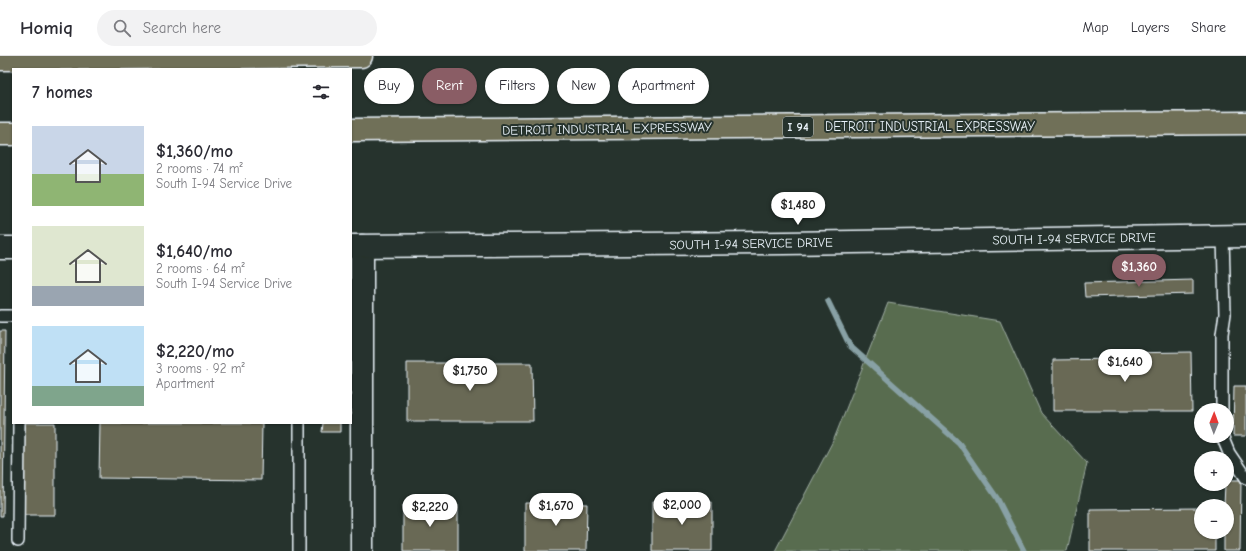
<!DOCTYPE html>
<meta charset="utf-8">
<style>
:root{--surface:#fff;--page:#f2f2f3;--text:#2b2b33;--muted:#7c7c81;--line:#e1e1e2;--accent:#8a5d65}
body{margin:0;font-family:"Comic Neue",sans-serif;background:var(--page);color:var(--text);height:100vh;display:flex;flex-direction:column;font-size:15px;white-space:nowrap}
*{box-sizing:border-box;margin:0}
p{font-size:13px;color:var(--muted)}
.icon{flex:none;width:22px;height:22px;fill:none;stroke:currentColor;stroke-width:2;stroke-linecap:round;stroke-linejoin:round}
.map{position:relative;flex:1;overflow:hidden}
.side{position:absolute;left:12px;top:12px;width:340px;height:356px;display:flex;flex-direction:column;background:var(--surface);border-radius:0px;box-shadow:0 1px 3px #0004}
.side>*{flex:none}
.top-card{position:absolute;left:364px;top:12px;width:380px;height:36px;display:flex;gap:8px}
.needle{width:26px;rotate:1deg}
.fabs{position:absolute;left:1194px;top:347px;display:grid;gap:8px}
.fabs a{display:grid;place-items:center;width:40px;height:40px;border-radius:50%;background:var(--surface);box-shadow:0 1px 3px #0004;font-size:20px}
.price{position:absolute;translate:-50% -34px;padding:0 9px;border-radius:14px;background:#fff;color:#222;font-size:13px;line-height:26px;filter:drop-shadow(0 1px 2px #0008)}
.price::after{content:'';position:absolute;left:50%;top:24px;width:12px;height:9px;margin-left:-6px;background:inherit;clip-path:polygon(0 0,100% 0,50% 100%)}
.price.current{background:var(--accent);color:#fff}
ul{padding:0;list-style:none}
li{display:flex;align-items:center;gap:12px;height:100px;padding:0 20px}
li span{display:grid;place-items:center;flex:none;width:112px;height:80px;border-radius:0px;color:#555}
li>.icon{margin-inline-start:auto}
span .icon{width:48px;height:48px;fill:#fffc;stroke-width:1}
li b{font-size:17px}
h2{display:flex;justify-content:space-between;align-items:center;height:48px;padding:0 20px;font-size:17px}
.chip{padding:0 14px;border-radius:18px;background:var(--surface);box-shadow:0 1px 3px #0004;font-size:14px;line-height:36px}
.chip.current{background:var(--accent);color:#fff}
header{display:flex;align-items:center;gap:24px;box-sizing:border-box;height:56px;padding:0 20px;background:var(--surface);border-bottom:1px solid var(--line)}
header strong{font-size:19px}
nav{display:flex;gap:22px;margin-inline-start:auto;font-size:14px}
.search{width:280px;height:36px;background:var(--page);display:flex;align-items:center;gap:10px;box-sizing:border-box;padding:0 14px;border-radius:22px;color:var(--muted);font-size:15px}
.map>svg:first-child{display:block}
.green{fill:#586c4f;stroke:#a0aea4}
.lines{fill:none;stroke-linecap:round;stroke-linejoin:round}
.stream{stroke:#88a1a5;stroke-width:5.5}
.building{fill:#696954;stroke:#e8f1f8}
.lane-casing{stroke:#e8f1f8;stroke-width:14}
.street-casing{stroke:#e8f1f8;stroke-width:25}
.secondary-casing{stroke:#e8f1f8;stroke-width:25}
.highway-casing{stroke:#e8f1f8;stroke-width:25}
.lane{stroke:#26332d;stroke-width:11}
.street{stroke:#26332d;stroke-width:22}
.secondary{stroke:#26332d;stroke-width:22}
.highway{stroke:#706f59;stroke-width:22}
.labels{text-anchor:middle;stroke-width:4;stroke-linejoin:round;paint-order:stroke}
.shield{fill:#26332d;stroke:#aeb8bb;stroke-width:1}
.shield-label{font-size:12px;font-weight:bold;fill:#e8f1f8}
.street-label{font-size:13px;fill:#e8f1f8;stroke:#26332d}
</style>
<header>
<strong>Homiq</strong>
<div class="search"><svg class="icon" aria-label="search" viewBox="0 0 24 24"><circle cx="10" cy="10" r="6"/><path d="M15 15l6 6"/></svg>Search here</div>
<nav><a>Map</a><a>Layers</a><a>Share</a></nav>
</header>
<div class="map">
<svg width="1246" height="495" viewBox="0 0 1246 495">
<rect width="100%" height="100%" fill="#26332d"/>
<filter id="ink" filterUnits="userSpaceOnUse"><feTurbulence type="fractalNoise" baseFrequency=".025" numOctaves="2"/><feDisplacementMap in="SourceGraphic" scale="8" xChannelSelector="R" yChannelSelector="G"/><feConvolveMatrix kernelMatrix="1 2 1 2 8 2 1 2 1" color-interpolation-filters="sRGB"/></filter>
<g filter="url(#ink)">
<path class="green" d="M888 247 1000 265 1041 357 1087 407 1067 495H775L834 383Z"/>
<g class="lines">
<path class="stream" d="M828 245 850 290 959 387 997 442 1024 495"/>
</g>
<path class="building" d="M1193 224V238L1085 241 1084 227Z
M0 275H5L3 460H0Z
M1191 296 1192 355H1053V304L1119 303V297Z
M407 307H532L533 365H407Z
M1234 330H1246V380H1233Z
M22 367H55V459H21Z
M100 367H262L261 424 99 422Z
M323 367H340V376H322Z
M1227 424H1241L1240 495H1224V476H1227V450H1224L1225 428H1227Z
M652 446H712V495H652Z
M525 447 587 448 586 495H525Z
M403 449H458V495H403Z
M1201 452V476H1215V495H1090V453Z"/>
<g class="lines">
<g class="lane-casing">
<path id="lane" d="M0 260H13
M1222 354V278L1225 258 1223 180
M299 367V495
M1222 380 1229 397 1246 422
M18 485 19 367"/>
</g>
<g class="street-casing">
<path id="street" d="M362 495V190"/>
</g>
<g class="secondary-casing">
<path id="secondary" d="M351 190 785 187 1246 180
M0 192H13"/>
</g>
<g class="highway-casing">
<path id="highway" d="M0 3 361 0
M351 74 1246 67
M0 78H13"/>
</g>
<use href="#lane" class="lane"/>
<use href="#street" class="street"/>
<use href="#secondary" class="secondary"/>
<use href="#highway" class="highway"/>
</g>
</g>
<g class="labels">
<rect class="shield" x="783" y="61" width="30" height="20" rx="3"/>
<g class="shield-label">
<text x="798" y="75">I 94</text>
</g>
<g class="street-label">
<text x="930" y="75">DETROIT INDUSTRIAL EXPRESSWAY</text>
<text transform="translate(607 72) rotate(-1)" y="5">DETROIT INDUSTRIAL EXPRESSWAY</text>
<text transform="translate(1074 182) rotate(-1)" y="5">SOUTH I-94 SERVICE DRIVE</text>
<text transform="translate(751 187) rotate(-1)" y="5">SOUTH I-94 SERVICE DRIVE</text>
</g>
</g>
</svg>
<div class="fabs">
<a><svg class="needle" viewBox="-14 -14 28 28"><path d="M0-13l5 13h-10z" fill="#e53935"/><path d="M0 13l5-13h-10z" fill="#7c7c81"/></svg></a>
<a>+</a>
<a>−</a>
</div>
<b class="price" style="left:798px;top:170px">$1,480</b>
<b class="price current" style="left:1139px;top:232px">$1,360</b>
<b class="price" style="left:1125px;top:327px">$1,640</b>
<b class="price" style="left:470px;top:336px">$1,750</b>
<b class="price" style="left:682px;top:470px">$2,000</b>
<b class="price" style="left:556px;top:471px">$1,670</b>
<b class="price" style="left:430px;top:472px">$2,220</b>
<div class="top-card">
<a class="chip">Buy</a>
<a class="chip current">Rent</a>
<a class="chip">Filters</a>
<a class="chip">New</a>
<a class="chip">Apartment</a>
</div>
<section class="side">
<h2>7 homes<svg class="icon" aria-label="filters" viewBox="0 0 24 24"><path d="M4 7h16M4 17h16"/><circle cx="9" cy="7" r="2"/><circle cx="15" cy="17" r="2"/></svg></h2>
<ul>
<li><span style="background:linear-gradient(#c9d6e8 60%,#8fb573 0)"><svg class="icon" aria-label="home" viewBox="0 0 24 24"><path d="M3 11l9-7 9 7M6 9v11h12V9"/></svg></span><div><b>$1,360/mo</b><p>2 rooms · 74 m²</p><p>South I-94 Service Drive</p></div></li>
<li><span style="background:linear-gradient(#dfe7d0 75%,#9aa5b1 0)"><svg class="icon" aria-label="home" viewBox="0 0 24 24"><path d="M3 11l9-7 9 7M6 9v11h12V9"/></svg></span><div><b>$1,640/mo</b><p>2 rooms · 64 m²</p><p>South I-94 Service Drive</p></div></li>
<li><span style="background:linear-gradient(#bfe0f5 75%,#7fa58c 0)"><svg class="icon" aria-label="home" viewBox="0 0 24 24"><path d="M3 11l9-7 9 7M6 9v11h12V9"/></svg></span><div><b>$2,220/mo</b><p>3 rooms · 92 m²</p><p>Apartment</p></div></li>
</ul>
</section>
</div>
